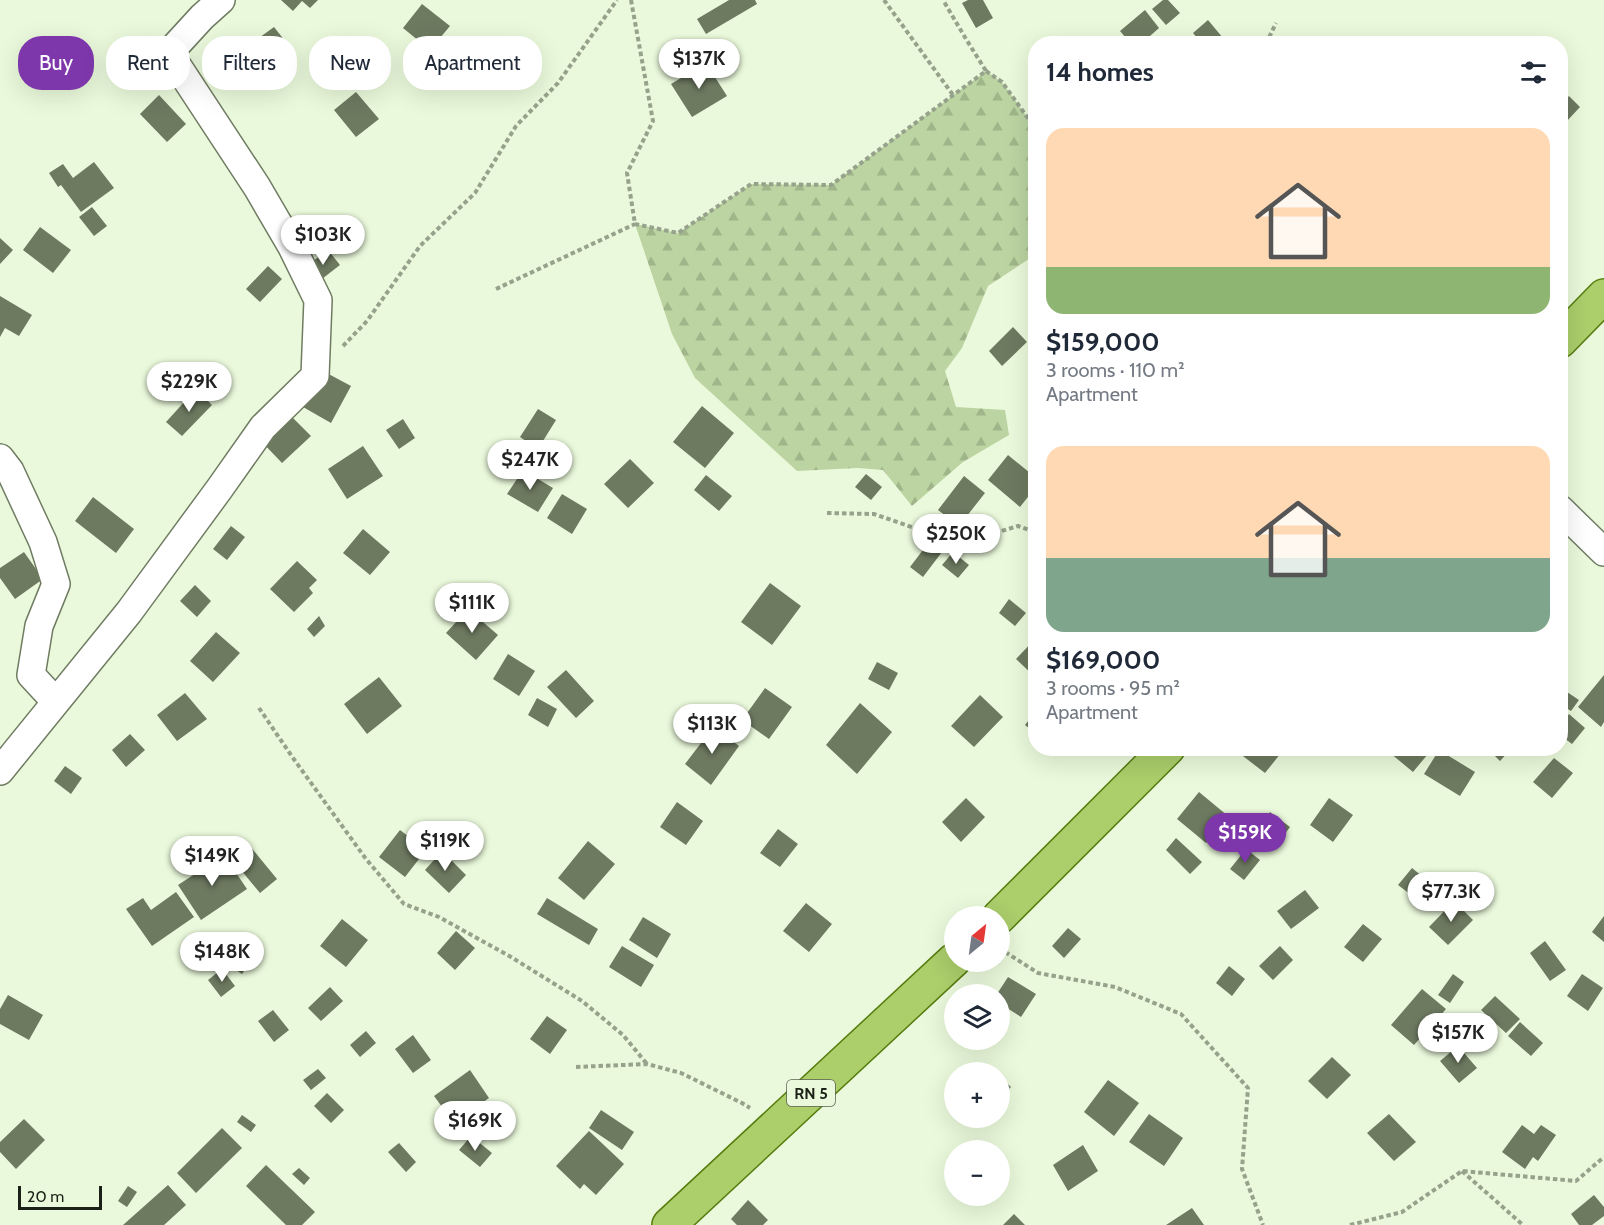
<!DOCTYPE html>
<meta charset="utf-8">
<style>
:root{--surface:#fff;--page:#f2f2f3;--text:#1f2937;--muted:#747a83;--accent:#7d37aa}
body{margin:0;font-family:Cabin,sans-serif;background:var(--page);color:var(--text);height:100vh;display:flex;flex-direction:column;font-size:22px;white-space:nowrap}
*{box-sizing:border-box;margin:0}
p{font-size:20px;color:var(--muted)}
.icon{flex:none;width:33px;height:33px;fill:none;stroke:currentColor;stroke-width:2;stroke-linecap:round;stroke-linejoin:round}
.map{position:relative;flex:1;overflow:hidden}
.sheet{position:absolute;left:1028px;top:36px;width:540px;height:720px;display:flex;flex-direction:column;background:var(--surface);border-radius:24px;box-shadow:0 6px 24px #0002}
.sheet>*{flex:none}
.hud{position:absolute;left:18px;top:36px;width:570px;height:54px;display:flex;gap:12px}
.needle{width:39px;rotate:29deg}
.controls{position:absolute;left:944px;top:906px;display:grid;gap:12px}
.controls a{display:grid;place-items:center;width:66px;height:66px;border-radius:50%;background:var(--surface);box-shadow:0 6px 24px #0002;font-size:30px}
.scale{position:absolute;left:18px;bottom:15px;width:84px;box-sizing:border-box;padding-left:6px;border:3px solid #1b2116;border-top:0;font-size:16px;line-height:21px;white-space:nowrap;color:#1b2116;-webkit-text-stroke:4px #eaf9db;paint-order:stroke}
.price{position:absolute;translate:-50% -51px;padding:0 14px;border-radius:21px;background:#fff;color:#222;font-size:20px;line-height:39px;filter:drop-shadow(0 2px 3px #0008)}
.price::after{content:'';position:absolute;left:50%;top:36px;width:18px;height:14px;margin-left:-9px;background:inherit;clip-path:polygon(0 0,100% 0,50% 100%)}
.price.on{background:var(--accent);color:#fff}
ul{padding:0;list-style:none}
li{display:grid;align-content:center;gap:12px;height:318px;padding:0 18px}
li span{display:grid;place-items:center;height:186px;border-radius:18px;color:#555}
li>.icon{margin-inline-start:auto}
span .icon{width:108px;height:108px;fill:#fffc;stroke-width:1}
li b{font-size:26px}
h2{display:flex;justify-content:space-between;align-items:center;height:72px;padding:0 18px;font-size:26px}
.chip{padding:0 21px;border-radius:24px;background:var(--surface);box-shadow:0 6px 24px #0002;font-size:21px;line-height:54px}
.chip.on{background:var(--accent);color:#fff}
.map>svg:first-child{display:block}
.forest{fill:url(#forest-firs)}
.building{fill:#6d7a60}
.lines{fill:none;stroke-linecap:round;stroke-linejoin:round}
.street-casing{stroke:#6f7c62;stroke-width:30}
.primary-casing{stroke:#567c0e;stroke-width:36}
.path{stroke:#96a28b;stroke-width:4;stroke-dasharray:4.5 3;stroke-linecap:butt}
.street{stroke:#fff;stroke-width:27}
.primary{stroke:#acce6b;stroke-width:33}
.labels{text-anchor:middle;stroke-width:4.5;stroke-linejoin:round;paint-order:stroke}
.shield{fill:#eaf9db;stroke:#596251;stroke-width:1.5}
.shield-label{font-size:16px;font-weight:bold;fill:#1b2116}
</style>
<div class="map">
<svg width="1604" height="1225" viewBox="0 0 1604 1225">
<defs>
<pattern id="forest-firs" width="22" height="20" patternUnits="userSpaceOnUse" patternTransform="scale(1.5)"><rect width="22" height="20" fill="#bbd4a1"/><path d="M5 1l3.5 6h-7zM16 11l3.5 6h-7z" fill="#a0b68a"/></pattern>
</defs>
<rect width="100%" height="100%" fill="#eaf9db"/>
<path class="forest" d="M986 71 1002 82 1035 128V246L1032 257 988 286 962 348 945 371 956 407 1005 410 1009 435 963 462 912 506 883 470 858 468 797 471 695 378 672 334 635 224 678 233 751 184 831 185Z"/>
<path class="building" d="M281 0H318L310 8 302 1 293 11Z
M729 0H755L757 4 706 34 697 19Z
M968 0H983L993 18 976 28 962 3Z
M1163 0H1168L1180 13 1166 25 1152 9Z
M422 4 450 26 430 50 403 28Z
M1145 10 1159 28 1141 44H1131L1120 31Z
M1208 20 1223 38 1217 44H1202L1193 33Z
M274 27 293 51 276 64 256 40Z
M706 63 727 96 692 117 671 84Z
M356 92 379 119 356 137 334 110Z
M159 95 186 124 167 142 140 114Z
M1569 96 1580 107 1567 121 1560 114V106Z
M94 162 114 188 81 212 61 185 58 187 49 173 63 164 73 178Z
M92 207 107 226 94 236 79 217Z
M40 227 71 250 53 273 23 250Z
M0 238 13 250 0 264Z
M328 250 340 265 318 282 306 266Z
M268 266 282 279 260 302 246 289Z
M0 296 32 315 19 336 5 328 0 337Z
M1013 327 1027 342 1002 366 989 351Z
M323 371 351 386 331 423 303 407Z
M196 389 212 405 182 436 166 422Z
M702 406 734 433 705 468 673 442Z
M538 409 556 420 538 449 520 437Z
M290 415 311 436 282 463 261 441Z
M403 419 415 438 399 449 386 430Z
M363 446 383 476 347 499 328 469Z
M1008 455 1035 477V488L1020 507 988 480Z
M630 459 654 483 628 508 604 484Z
M523 470 553 488 538 512 507 494Z
M866 474 882 487 871 500 855 487Z
M706 475 732 496 719 511 694 490Z
M964 476 985 493 959 526 938 510Z
M562 494 587 509 572 534 547 518Z
M93 497 134 529 116 553 75 521Z
M231 526 245 537 227 560 213 549Z
M363 529 390 552 370 575 343 553Z
M929 542 942 552 923 577 910 567Z
M24 552 43 579 15 599 0 578V568Z
M953 552 969 565 958 578 942 565Z
M297 561 317 580 309 588 313 593 294 612 270 589Z
M770 583 801 606 772 645 741 622Z
M195 585 211 601 197 617 180 601Z
M1009 599 1026 613 1015 626 999 613Z
M468 609 498 635 476 660 446 633Z
M319 616 325 626 314 637 307 629Z
M216 632 240 653 213 682 190 661Z
M1035 639V677L1016 659Z
M508 654 535 671 519 696 493 679Z
M877 662 898 673 889 690 868 679Z
M566 670 594 701 576 718 547 687Z
M1604 675V722L1601 727 1578 707Z
M379 677 402 706 367 734 344 704Z
M765 688 792 707 769 739 742 720Z
M1561 688 1579 700 1571 711 1560 704V690Z
M185 693 207 719 177 741 157 715Z
M980 695 1003 717 974 747 951 726Z
M537 698 557 709 548 727 528 715Z
M860 703 892 732 857 774 826 745Z
M1035 712V733L1025 725Z
M1569 714 1585 728 1572 744 1560 735V725Z
M714 726 739 746 711 785 685 764Z
M130 734 145 750 126 767 112 750Z
M1243 748H1285L1265 773 1239 753Z
M1384 748H1433L1413 772Z
M1487 748H1512L1500 761Z
M1439 750 1475 772 1460 796 1424 774Z
M1554 758 1573 773 1552 798 1533 782Z
M65 766 82 778 71 794 54 781Z
M1199 792 1228 816 1206 843 1177 819Z
M966 798 985 817 961 842 942 822Z
M1329 798 1353 815 1333 842 1310 825Z
M677 802 703 821 686 845 660 827Z
M1270 812 1290 827 1272 851 1252 837Z
M778 829 798 844 780 867 760 853Z
M400 830 426 850 405 877 379 857Z
M1176 838 1202 862 1190 874 1166 850Z
M244 839 277 879 260 893 227 853Z
M588 841 615 864 584 900 558 878Z
M1246 849 1260 860 1244 880 1230 869Z
M442 851 466 875 449 893 425 870Z
M224 855 247 889 201 920 178 885Z
M1412 868 1428 881 1415 898 1398 885Z
M1305 890 1319 908 1291 929 1277 911Z
M176 892 194 917 152 946 126 909 143 898 151 910Z
M547 898 598 929 589 945 537 914Z
M1454 901 1473 920 1448 945 1429 927Z
M806 903 832 924 809 952 783 931Z
M1604 916V942L1592 932Z
M643 917 671 934 657 958 629 940Z
M342 919 368 940 346 967 320 946Z
M1363 924 1382 939 1363 962 1344 947Z
M1068 928 1081 939 1064 958 1052 946Z
M456 931 475 948 455 970 437 953Z
M1545 941 1566 970 1550 981 1530 953Z
M241 945 255 955 242 974 227 964Z
M622 946 654 965 641 987 609 967Z
M1280 946 1293 960 1273 980 1259 966Z
M1229 966 1245 979 1232 996 1216 983Z
M222 969 235 986 221 997 208 980Z
M1453 974 1464 982 1450 1003 1438 995Z
M1582 974 1603 988 1588 1011 1567 996Z
M1008 977 1036 994 1021 1017 999 1003V994H997Z
M330 987 343 1001 321 1021 308 1008Z
M1422 989 1446 1009 1414 1045 1391 1025Z
M8 995 43 1015 29 1040 0 1024V1009Z
M1495 996 1520 1019 1506 1033 1481 1010Z
M273 1010 289 1030 274 1042 258 1021Z
M547 1016 567 1030 550 1054 530 1039Z
M1520 1022 1543 1043 1531 1056 1508 1036Z
M366 1031 376 1043 360 1057 350 1045Z
M413 1035 431 1060 413 1073 395 1049Z
M1458 1046 1477 1068 1459 1083 1440 1061Z
M1332 1057 1351 1075 1327 1099 1308 1081Z
M318 1069 326 1078 311 1090 303 1080Z
M470 1070 489 1098 454 1123 434 1096Z
M999 1076 1011 1087 999 1100Z
M1108 1080 1139 1103 1114 1136 1084 1112Z
M327 1093 344 1110 331 1123 314 1106Z
M601 1110 634 1132 622 1150 589 1128Z
M1149 1114 1183 1138 1164 1166 1129 1142Z
M1389 1114 1416 1142 1394 1161 1367 1133Z
M242 1115 256 1125 251 1132 237 1122Z
M24 1119 45 1140 16 1169 0 1152V1142Z
M1522 1125 1534 1134 1541 1125 1556 1135 1538 1161 1533 1157 1525 1169 1502 1152Z
M222 1128 242 1148 196 1193 177 1173Z
M589 1131 624 1164 596 1195 584 1184 580 1189 556 1166Z
M471 1136 492 1153 480 1167 459 1150Z
M399 1143 416 1162 406 1172 388 1152Z
M1083 1145 1098 1171 1068 1191 1053 1165Z
M266 1165 315 1212 302 1225H286L246 1186Z
M299 1168 310 1178 304 1185 292 1174Z
M168 1185 186 1205 164 1225H123Z
M128 1186 137 1192 127 1207 118 1201Z
M1594 1195 1604 1207V1216L1592 1225H1579L1571 1214Z
M748 1200 768 1220 763 1225H737L731 1219Z
M1192 1208 1204 1225H1166Z
M1014 1214 1025 1225H1003Z"/>
<g class="lines">
<g class="street-casing">
<path id="street" d="M0 458 10 471 43 542 56 584 39 626 31 675 56 702
M1560 509 1604 552
M0 771 129 612 220 488 263 427 315 376 318 300 292 247 257 187 169 53 202 17 221 0"/>
</g>
<g class="primary-casing">
<path id="primary" d="M1560 341 1604 296
M999 917 1168 748
M669 1225 954 960"/>
</g>
<path class="path" d="M631 0 653 121 627 173 635 224 678 233 751 184 831 185 986 71 966 39 943 0
M884 0 953 95
M1266 44 1276 23
M986 71 1002 82 1035 128
M496 289 635 224
M343 346 367 321 420 246 475 193 516 126 558 83 617 0
M827 513 874 514 932 534 972 540 1018 526 1035 532
M259 708 293 758 366 859 404 904 439 917 511 957 582 1001 623 1035 647 1064
M999 948 1038 973 1115 987 1181 1014 1248 1088 1242 1169 1263 1225
M576 1067 647 1064 681 1073 742 1103 750 1108
M1462 1171 1523 1225
M1350 1225 1402 1212 1462 1171 1576 1181 1604 1157"/>
<use href="#street" class="street"/>
<use href="#primary" class="primary"/>
</g>
<g class="labels">
<rect class="shield" x="787" y="1080" width="48" height="26" rx="4.5"/>
<g class="shield-label">
<text x="811" y="1099">RN 5</text>
</g>
</g>
</svg>
<div class="controls">
<a><svg class="needle" viewBox="-14 -14 28 28"><path d="M0-13l5 13h-10z" fill="#e53935"/><path d="M0 13l5-13h-10z" fill="#747a83"/></svg></a>
<a><svg class="icon" aria-label="layers" viewBox="0 0 24 24"><path d="M12 4l9 5-9 5-9-5zM3 14l9 5 9-5"/></svg></a>
<a>+</a>
<a>−</a>
</div>
<div class="scale">20 m</div>
<b class="price" style="left:699px;top:90px">$137K</b>
<b class="price" style="left:323px;top:266px">$103K</b>
<b class="price" style="left:189px;top:413px">$229K</b>
<b class="price" style="left:530px;top:491px">$247K</b>
<b class="price" style="left:956px;top:565px">$250K</b>
<b class="price" style="left:472px;top:634px">$111K</b>
<b class="price" style="left:712px;top:755px">$113K</b>
<b class="price on" style="left:1245px;top:864px">$159K</b>
<b class="price" style="left:445px;top:872px">$119K</b>
<b class="price" style="left:212px;top:887px">$149K</b>
<b class="price" style="left:1451px;top:923px">$77.3K</b>
<b class="price" style="left:222px;top:983px">$148K</b>
<b class="price" style="left:1458px;top:1064px">$157K</b>
<b class="price" style="left:475px;top:1152px">$169K</b>
<div class="hud">
<a class="chip on">Buy</a>
<a class="chip">Rent</a>
<a class="chip">Filters</a>
<a class="chip">New</a>
<a class="chip">Apartment</a>
</div>
<section class="sheet">
<h2>14 homes<svg class="icon" aria-label="filters" viewBox="0 0 24 24"><path d="M4 7h16M4 17h16"/><circle cx="9" cy="7" r="2"/><circle cx="15" cy="17" r="2"/></svg></h2>
<ul>
<li><span style="background:linear-gradient(#ffd9b3 75%,#8fb573 0)"><svg class="icon" aria-label="home" viewBox="0 0 24 24"><path d="M3 11l9-7 9 7M6 9v11h12V9"/></svg></span><div><b>$159,000</b><p>3 rooms · 110 m²</p><p>Apartment</p></div></li>
<li><span style="background:linear-gradient(#ffd9b3 60%,#7fa58c 0)"><svg class="icon" aria-label="home" viewBox="0 0 24 24"><path d="M3 11l9-7 9 7M6 9v11h12V9"/></svg></span><div><b>$169,000</b><p>3 rooms · 95 m²</p><p>Apartment</p></div></li>
</ul>
</section>
</div>
